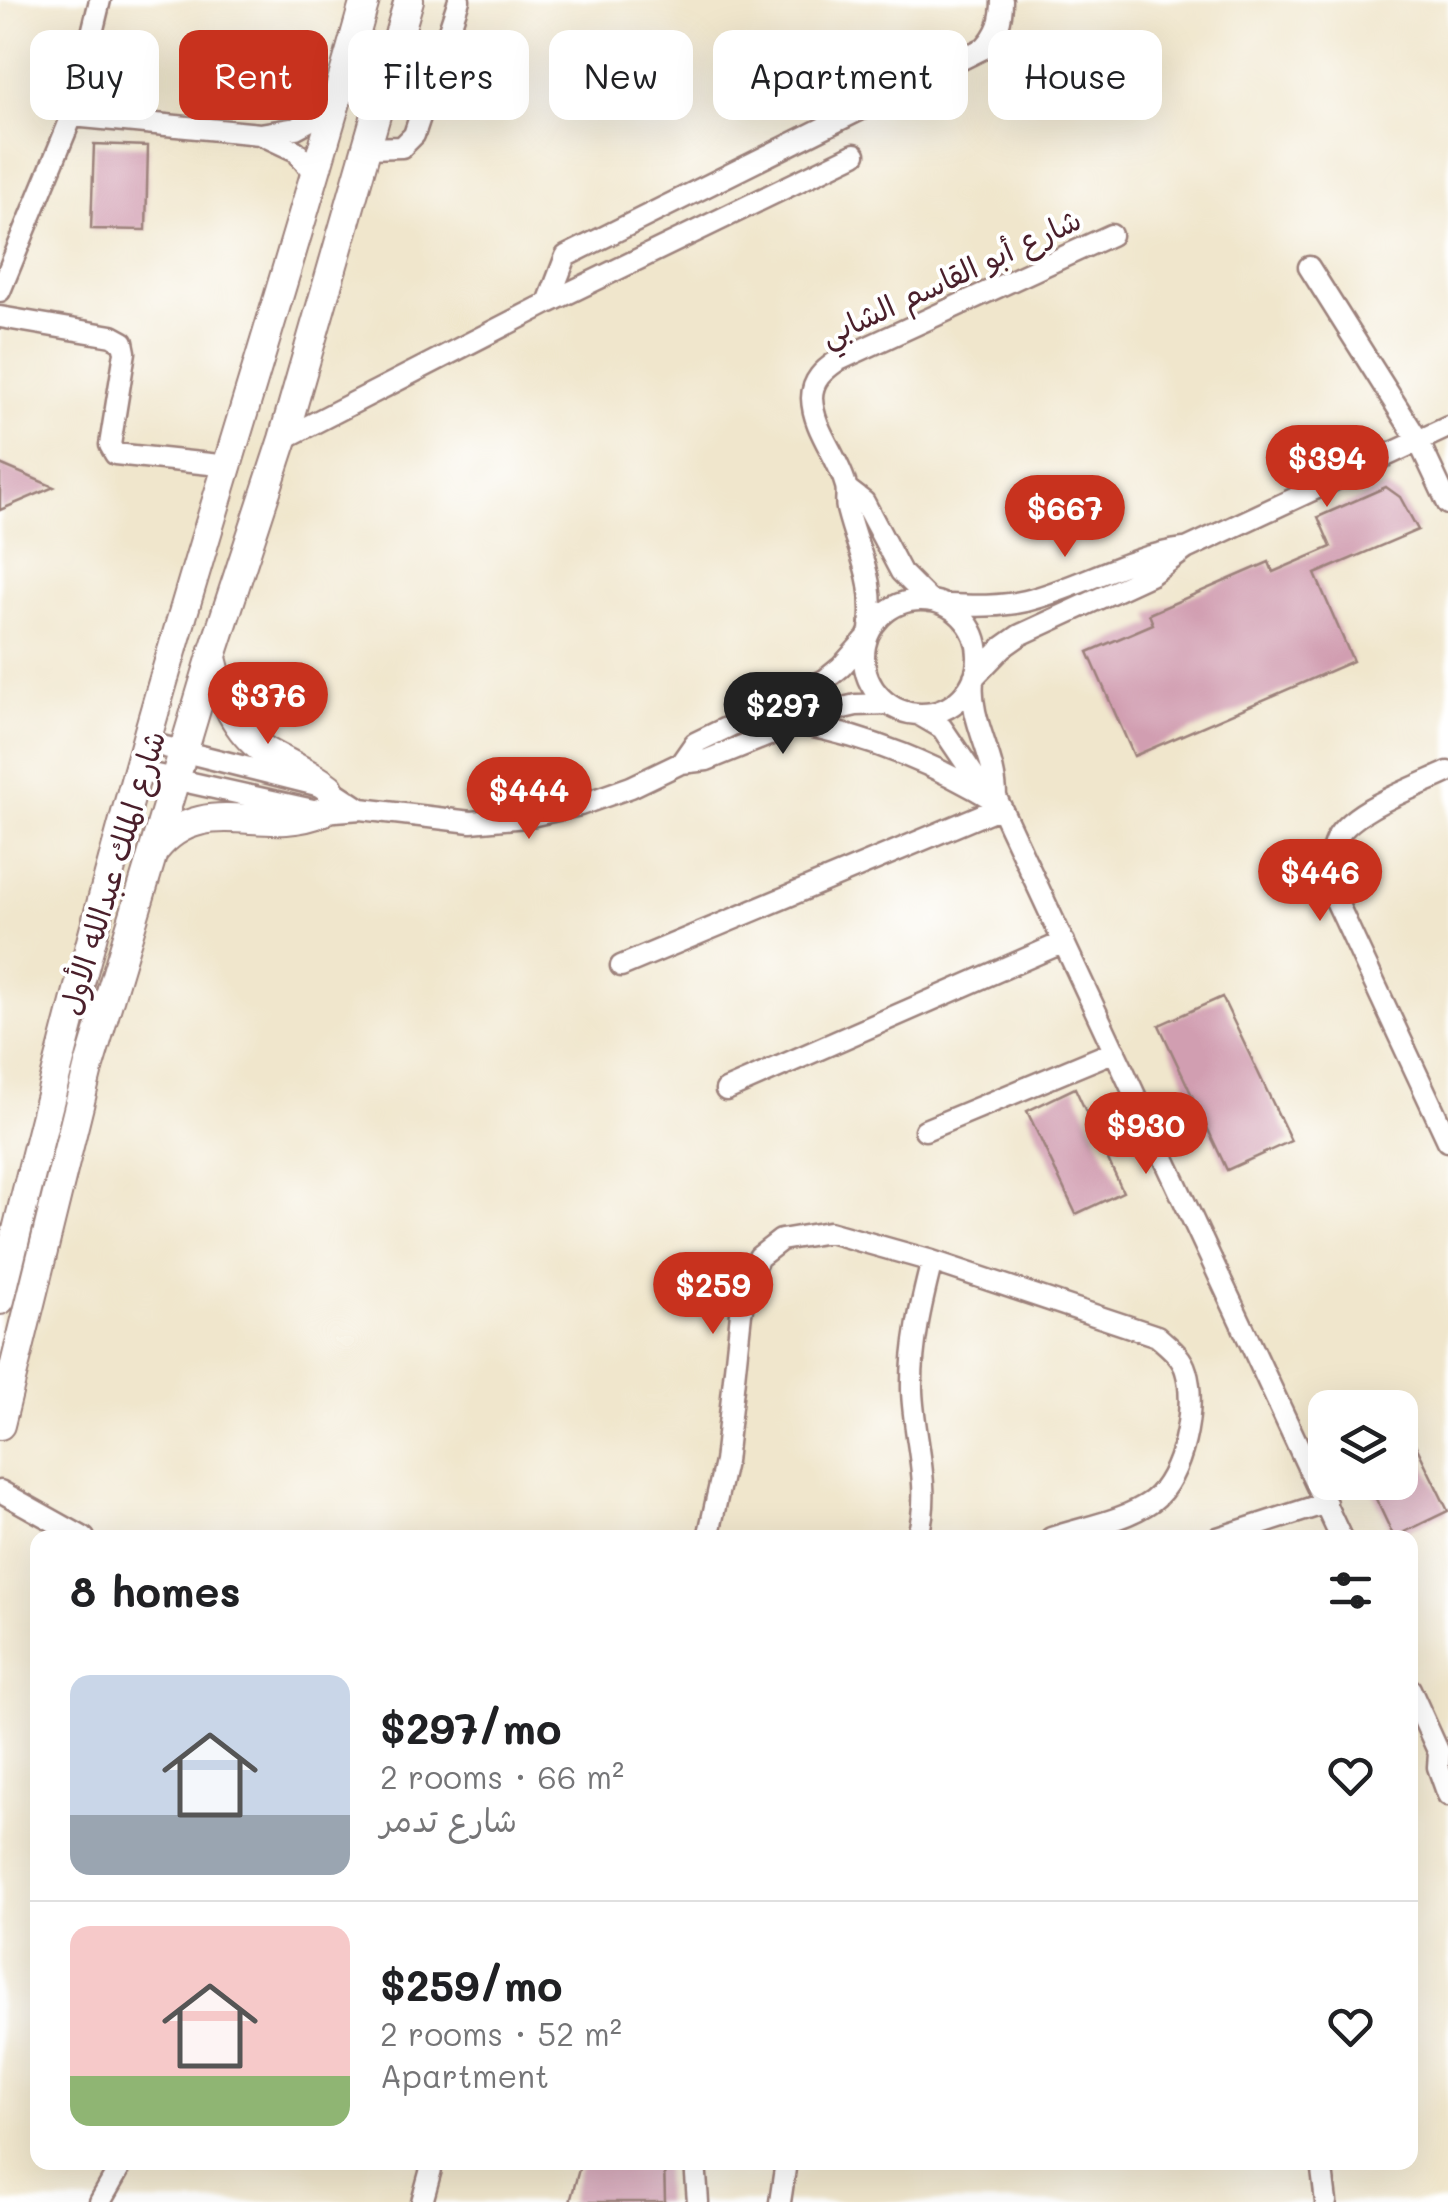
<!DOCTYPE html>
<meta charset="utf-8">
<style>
:root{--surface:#fff;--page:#f6f6f6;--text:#202124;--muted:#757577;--line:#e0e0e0;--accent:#c8321e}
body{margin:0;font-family:Mali,"Playpen Sans Arabic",sans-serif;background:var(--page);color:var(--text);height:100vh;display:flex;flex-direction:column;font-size:38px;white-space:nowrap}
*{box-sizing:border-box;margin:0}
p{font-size:32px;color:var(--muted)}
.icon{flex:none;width:55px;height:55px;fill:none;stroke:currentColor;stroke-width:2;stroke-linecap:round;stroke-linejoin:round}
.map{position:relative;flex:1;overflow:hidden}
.sheet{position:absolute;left:30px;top:1530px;width:1388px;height:640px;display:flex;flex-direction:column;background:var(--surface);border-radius:20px;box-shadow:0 10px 40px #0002}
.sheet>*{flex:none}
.banner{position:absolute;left:30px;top:30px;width:1390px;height:90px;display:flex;gap:20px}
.controls{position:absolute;left:1308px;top:1390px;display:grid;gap:20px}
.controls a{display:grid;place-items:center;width:110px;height:110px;border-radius:20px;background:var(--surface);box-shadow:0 10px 40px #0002;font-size:50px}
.price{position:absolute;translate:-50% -85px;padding:0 22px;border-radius:35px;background:var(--accent);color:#fff;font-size:32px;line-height:65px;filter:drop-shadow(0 2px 5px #0008)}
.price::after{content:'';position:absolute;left:50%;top:60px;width:30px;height:22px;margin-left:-15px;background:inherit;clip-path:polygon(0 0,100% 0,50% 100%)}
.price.selected{background:#222;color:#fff}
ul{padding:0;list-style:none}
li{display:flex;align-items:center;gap:30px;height:250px;padding:0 40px}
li+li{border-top:2px solid var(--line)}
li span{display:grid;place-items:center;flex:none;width:280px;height:200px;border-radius:20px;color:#555}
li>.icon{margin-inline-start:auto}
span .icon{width:120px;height:120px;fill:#fffc;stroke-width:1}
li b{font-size:42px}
h2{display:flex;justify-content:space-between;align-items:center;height:120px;padding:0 40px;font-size:42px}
.chip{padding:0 35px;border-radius:20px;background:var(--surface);box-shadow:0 10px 40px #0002;font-size:35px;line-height:90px}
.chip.selected{background:var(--accent);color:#fff}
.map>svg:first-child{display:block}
.building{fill:#d19eb1}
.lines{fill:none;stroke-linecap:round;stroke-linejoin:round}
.minor-casing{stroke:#9d827c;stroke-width:25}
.major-casing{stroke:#9d827c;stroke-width:32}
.minor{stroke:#fff;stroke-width:20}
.major{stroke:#fff;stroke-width:28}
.labels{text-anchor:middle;stroke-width:8;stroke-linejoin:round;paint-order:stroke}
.street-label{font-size:30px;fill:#4a1f2b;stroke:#fff}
</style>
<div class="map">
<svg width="1448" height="2202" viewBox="0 0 1448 2202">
<rect width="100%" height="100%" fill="#fff"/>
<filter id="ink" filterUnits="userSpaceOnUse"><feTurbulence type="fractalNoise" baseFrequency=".01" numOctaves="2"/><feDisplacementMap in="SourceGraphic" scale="20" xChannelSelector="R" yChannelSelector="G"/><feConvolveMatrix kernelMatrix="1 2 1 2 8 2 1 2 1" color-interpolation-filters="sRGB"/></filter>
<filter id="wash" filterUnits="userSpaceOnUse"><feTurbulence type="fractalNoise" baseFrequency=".0048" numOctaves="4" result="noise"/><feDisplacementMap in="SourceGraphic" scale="40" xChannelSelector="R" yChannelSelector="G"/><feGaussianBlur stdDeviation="2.25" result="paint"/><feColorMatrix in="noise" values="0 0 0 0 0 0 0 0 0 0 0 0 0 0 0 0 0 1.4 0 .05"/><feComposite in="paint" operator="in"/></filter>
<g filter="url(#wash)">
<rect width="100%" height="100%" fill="#f0e6cc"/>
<g id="blocks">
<path class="building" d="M94 144 148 146 146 230 91 229Z
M0 464 54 487 0 510Z
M1386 487 1400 497 1418 530 1315 574 1353 661 1134 756 1088 652 1153 624 1149 614 1269 562 1273 572 1331 547 1318 517Z
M1222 997 1291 1141 1227 1170 1159 1025Z
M1075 1088 1123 1192 1076 1214 1027 1111Z
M1400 1413 1448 1511 1394 1537 1368 1482H1400Z
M581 2162H664L665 2202H570Z"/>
</g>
</g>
<g filter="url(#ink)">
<use href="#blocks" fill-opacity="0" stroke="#9d827c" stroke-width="2.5"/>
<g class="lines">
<g class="minor-casing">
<path id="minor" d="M72 116 260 134 296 128 311 120 338 98
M262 135 296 151 316 176
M367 148 402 147 414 135 459 0
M1309 267 1418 440 1448 504
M0 291 72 116 100 0
M548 303 566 256 984 48C998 33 1002 20 1002 0
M0 317 112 336 123 342 125 352 110 445 115 454 229 466
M283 439 548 303 855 154
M847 489 864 502 901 572 930 601
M864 657a57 57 0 1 1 114 0a57 57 0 1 1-114 0Z
M947 605C973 606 1000 607 1026 601 1079 588 1129 556 1184 549
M870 631C875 574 860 560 847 509 845 501 848 493 846 486 838 456 813 430 812 398 812 380 824 370 837 361L1111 235
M974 677 1003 647 1020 635 1150 575 1186 549 1448 427
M973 681C969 722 996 755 996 797L1341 1538
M918 714 942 728 982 787
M799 724C872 738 935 764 999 803
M145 742 329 788 361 809
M681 763 695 743 825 680 841 667 866 639
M138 771 322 812 361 809 471 822 526 817 580 805 631 787 681 763 707 760 826 712 856 705 887 704
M1448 772C1417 787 1345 811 1334 844 1328 860 1331 876 1332 892L1448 1141
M621 966 1001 807
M726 1090 1064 942
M925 1130 1115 1051
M0 1491 84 1538
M708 1538 725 1462 741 1313 750 1276 759 1257 781 1240 829 1232 932 1261 1157 1336C1168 1346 1182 1356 1186 1371 1197 1406 1183 1478 1152 1501 1124 1521 1084 1527 1051 1538
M917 1538C933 1490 914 1441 912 1391 911 1346 921 1304 932 1261
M1218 1538 1326 1503
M1410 1689 1439 1753 1438 1767 1448 1795
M695 2162 698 2202
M1321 2162 1326 2202
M100 2202 123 2162
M422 2202 433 2162
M780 2202 786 2162"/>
</g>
<g class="major-casing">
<path id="major" d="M212 658C220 692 235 733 267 752 288 764 310 773 329 788
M155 850C202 791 264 837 322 812
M0 1300C45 1114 93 929 145 745 215 496 296 250 365 0
M0 1425 88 1069 212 656 283 439 409 0"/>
</g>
<use href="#minor" class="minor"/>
<use href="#major" class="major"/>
</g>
</g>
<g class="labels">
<g class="street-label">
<text transform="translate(951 278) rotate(-25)" y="10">شارع أبو القاسم الشابي</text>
<text transform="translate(113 873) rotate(-73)" y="10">شارع الملك عبدالله الأول</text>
</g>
</g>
</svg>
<div class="controls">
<a><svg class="icon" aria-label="layers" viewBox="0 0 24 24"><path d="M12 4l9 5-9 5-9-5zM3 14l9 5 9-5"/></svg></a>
</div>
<b class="price" style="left:1327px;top:510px">$394</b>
<b class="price" style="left:1065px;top:560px">$667</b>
<b class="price" style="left:268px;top:747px">$376</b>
<b class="price selected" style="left:783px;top:757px">$297</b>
<b class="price" style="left:529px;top:842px">$444</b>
<b class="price" style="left:1320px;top:924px">$446</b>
<b class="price" style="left:1146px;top:1177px">$930</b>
<b class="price" style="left:713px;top:1337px">$259</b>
<div class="banner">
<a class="chip">Buy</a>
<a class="chip selected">Rent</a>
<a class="chip">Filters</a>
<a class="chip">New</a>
<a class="chip">Apartment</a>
<a class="chip">House</a>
</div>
<section class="sheet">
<h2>8 homes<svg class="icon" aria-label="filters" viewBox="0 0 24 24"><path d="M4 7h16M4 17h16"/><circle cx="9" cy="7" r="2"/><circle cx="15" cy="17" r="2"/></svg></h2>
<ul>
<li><span style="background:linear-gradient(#c9d6e8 70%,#9aa5b1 0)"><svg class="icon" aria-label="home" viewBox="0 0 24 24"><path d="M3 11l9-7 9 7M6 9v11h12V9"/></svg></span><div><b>$297/mo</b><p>2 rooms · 66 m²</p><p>شارع تدمر</p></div><svg class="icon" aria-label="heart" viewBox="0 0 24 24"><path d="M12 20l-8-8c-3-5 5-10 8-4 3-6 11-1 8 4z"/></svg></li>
<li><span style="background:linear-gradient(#f6c9c9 75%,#8fb573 0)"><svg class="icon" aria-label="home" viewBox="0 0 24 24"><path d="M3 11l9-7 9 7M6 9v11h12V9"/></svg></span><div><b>$259/mo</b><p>2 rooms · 52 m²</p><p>Apartment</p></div><svg class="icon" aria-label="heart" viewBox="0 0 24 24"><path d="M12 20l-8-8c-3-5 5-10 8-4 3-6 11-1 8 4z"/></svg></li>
</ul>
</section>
</div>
